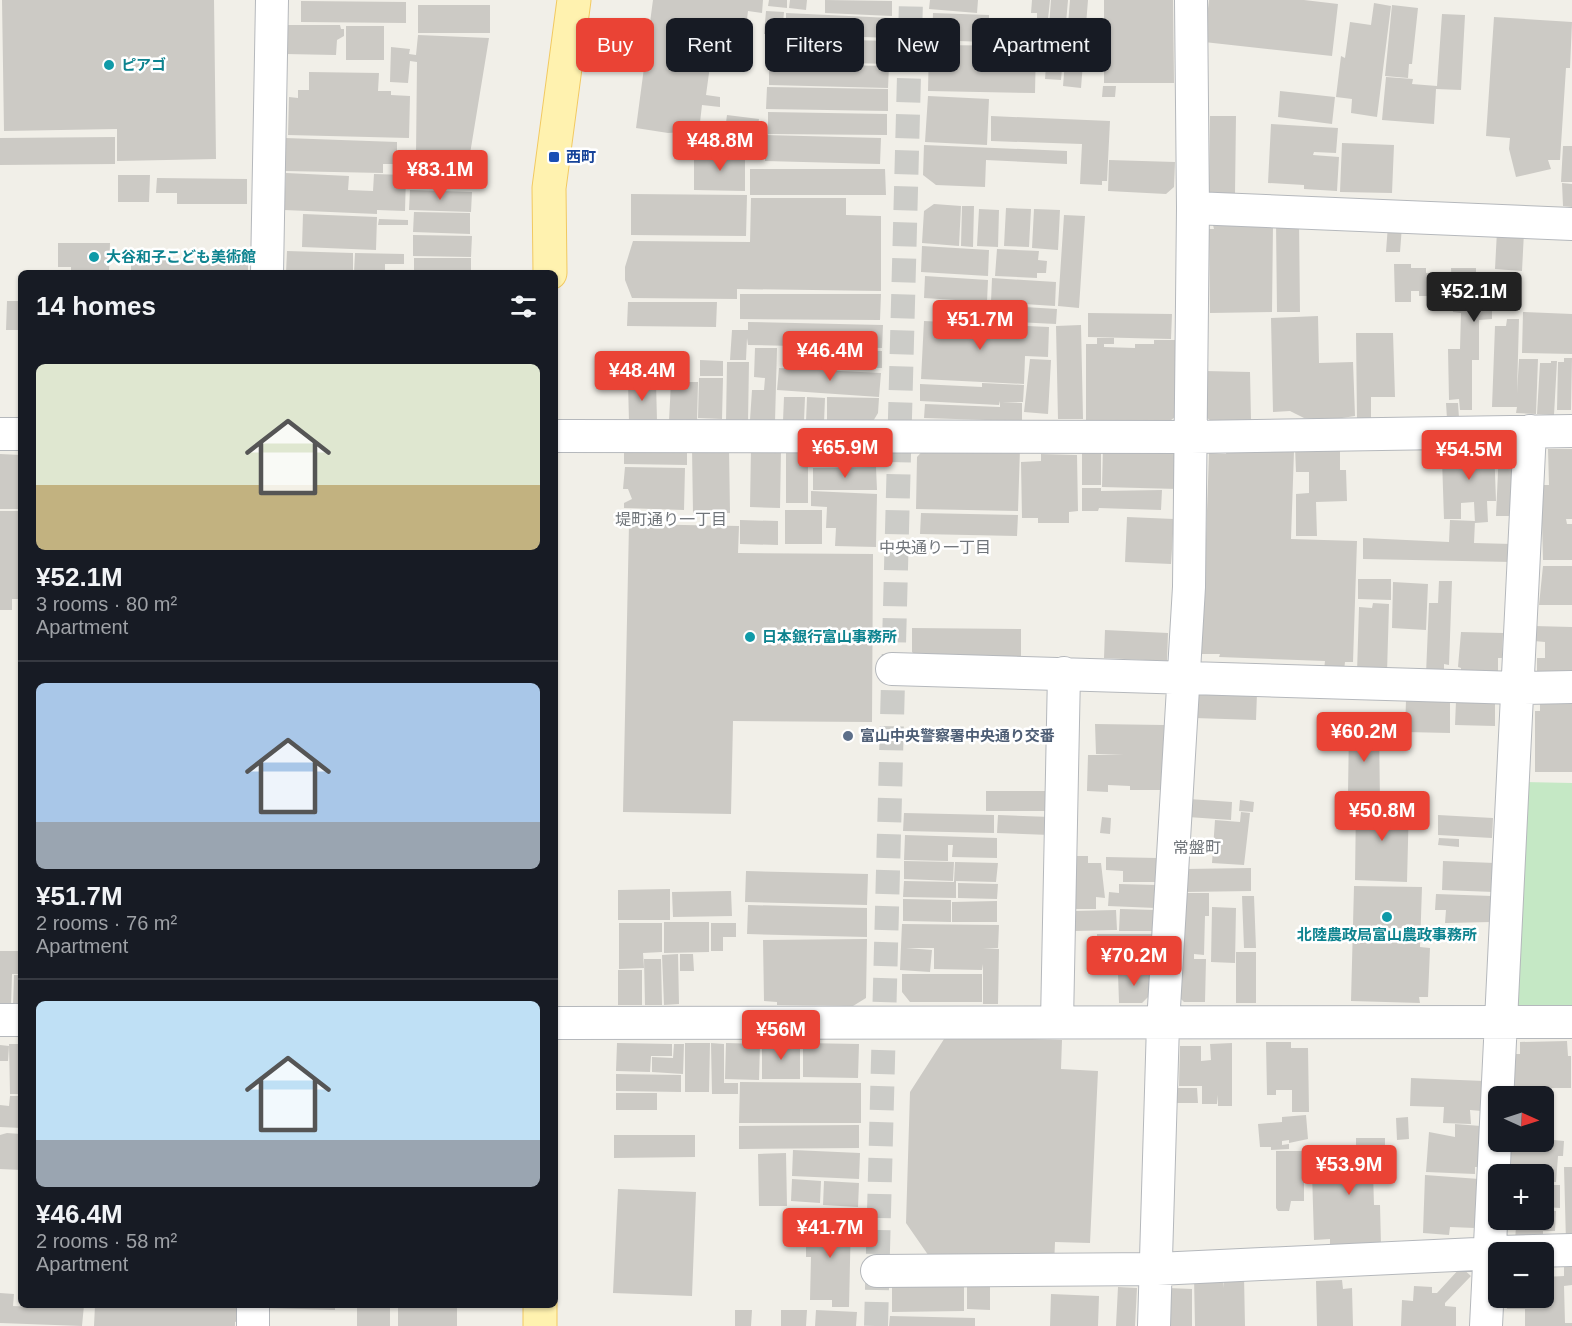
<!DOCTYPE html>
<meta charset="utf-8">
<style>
:root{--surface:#171b24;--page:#20242c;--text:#f1f3f6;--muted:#9ea1a6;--line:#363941;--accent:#ea4335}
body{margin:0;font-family:Arial,"Noto Sans JP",sans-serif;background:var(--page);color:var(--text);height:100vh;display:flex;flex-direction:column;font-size:22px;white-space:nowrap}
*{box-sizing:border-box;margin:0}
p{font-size:20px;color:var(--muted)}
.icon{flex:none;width:33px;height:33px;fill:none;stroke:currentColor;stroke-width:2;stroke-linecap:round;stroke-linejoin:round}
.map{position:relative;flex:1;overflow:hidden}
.drawer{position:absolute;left:18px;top:270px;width:540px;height:1038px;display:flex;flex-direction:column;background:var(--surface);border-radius:9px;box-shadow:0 2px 4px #0004}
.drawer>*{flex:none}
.top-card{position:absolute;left:576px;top:18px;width:570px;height:54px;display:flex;gap:12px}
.needle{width:39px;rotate:93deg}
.controls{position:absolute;left:1488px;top:1086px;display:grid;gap:12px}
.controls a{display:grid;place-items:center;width:66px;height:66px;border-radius:9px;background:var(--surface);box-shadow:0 2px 4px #0004;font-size:30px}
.price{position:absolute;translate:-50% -51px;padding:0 14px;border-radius:6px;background:var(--accent);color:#fff;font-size:20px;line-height:39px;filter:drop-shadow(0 2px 3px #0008)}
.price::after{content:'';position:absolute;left:50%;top:36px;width:18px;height:14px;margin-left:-9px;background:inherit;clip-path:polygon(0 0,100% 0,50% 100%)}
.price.current{background:#222;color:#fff}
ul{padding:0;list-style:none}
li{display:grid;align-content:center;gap:12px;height:318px;padding:0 18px}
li+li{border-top:2px solid var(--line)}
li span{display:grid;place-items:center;height:186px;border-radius:9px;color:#555}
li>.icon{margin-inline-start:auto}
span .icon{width:108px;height:108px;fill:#fffc;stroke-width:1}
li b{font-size:26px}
h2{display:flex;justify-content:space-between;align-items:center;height:72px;padding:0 18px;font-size:26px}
.pill{padding:0 21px;border-radius:9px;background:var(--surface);box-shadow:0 2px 4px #0004;font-size:21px;line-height:54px}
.pill.current{background:var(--accent);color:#fff}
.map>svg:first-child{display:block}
.green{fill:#c5e8c5}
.building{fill:#cccac5}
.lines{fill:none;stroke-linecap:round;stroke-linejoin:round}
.pedestrian-tunnel{stroke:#ccccc8;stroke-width:24;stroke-dasharray:24 12;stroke-linecap:butt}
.minor-casing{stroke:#b5b8bc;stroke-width:34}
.primary-casing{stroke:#f2c960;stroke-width:35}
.minor{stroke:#fff;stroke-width:32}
.primary{stroke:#fff2af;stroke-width:33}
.culture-dot{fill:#0f9aa8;stroke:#fff;stroke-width:2}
.transit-dot{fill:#1a4fb4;stroke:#fff;stroke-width:2}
.service-dot{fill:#5c6f8a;stroke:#fff;stroke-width:2}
.labels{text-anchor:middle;stroke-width:5;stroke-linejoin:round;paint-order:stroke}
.culture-label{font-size:15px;font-weight:bold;fill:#0d838f;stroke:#fff;text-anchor:start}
.transit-label{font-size:15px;font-weight:bold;fill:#164399;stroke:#fff;text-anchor:start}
.service-label{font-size:15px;font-weight:bold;fill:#4e5e75;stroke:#fff;text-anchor:start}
.neighbourhood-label{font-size:16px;fill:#70757a;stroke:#fff}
</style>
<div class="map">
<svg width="1572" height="1326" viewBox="0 0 1572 1326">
<rect width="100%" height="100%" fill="#f1efe8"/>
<path class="green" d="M1519 782 1572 783V1007H1517Z"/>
<path class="building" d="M2 0H214L216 159 117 161V129L4 131Z
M653 0H763L762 13 748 11 747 19H739L737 36 725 34 723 52 712 51 706 95 720 97V107L702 105 699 131 668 133 636 128Z
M769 0H787V8L768 6Z
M790 0H807L806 10 789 8Z
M825 0 892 1V16L825 13Z
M930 0H978L977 13 929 9Z
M1032 0H1050L1048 19H1037V13H1031Z
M1051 0H1068L1061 80 1045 79Z
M1070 0H1088L1081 88 1063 86Z
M1104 0H1173L1174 83H1104Z
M1209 0H1304L1338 4 1332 56 1204 42Z
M301 1 406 2V23L301 22Z
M1374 3 1391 6 1377 117 1351 113 1352 99 1336 97 1341 56 1345 58 1350 22 1371 25Z
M418 5H490V33H418Z
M1392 5 1418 8 1412 64H1409L1408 78 1385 76Z
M766 11 784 12 782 35 764 34Z
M786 13 891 18 890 38 786 34Z
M933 13 989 15V26L1013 28 1012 43 932 40Z
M1442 14 1465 15 1461 90 1436 89 1434 124 1382 120 1386 77 1413 79 1412 84 1437 86Z
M1494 17 1572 22 1570 68H1566L1560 160H1548L1551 169 1516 177 1509 149 1510 138 1486 136Z
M286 25H340L341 29H344V36L337 40 336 55 285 54Z
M346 26H384V60H346Z
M418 35 489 38 468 166 445 164V157L416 155 417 62 410 61 408 83 390 82 391 47 410 49 409 54 416 55Z
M770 38 890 41V64L770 61Z
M929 45 1036 46 1035 93 928 91Z
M769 64 889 66 888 88 769 85Z
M309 72 379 73 378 91H391V95L410 96 409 138 288 135 289 97 298 98V90H309Z
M1103 86H1116L1115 97H1102Z
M767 87 888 89V111L766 109Z
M1280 91 1335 97 1332 124 1278 117Z
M928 96 989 99 987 145 925 142Z
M768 112 887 114V135L768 134Z
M727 115 759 119 755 149 723 145Z
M991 116 1110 121 1107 181H1102V185L1080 184 1082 144 991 141Z
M1210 116H1236L1235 194H1209Z
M1271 124 1338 128 1336 153 1314 152 1313 155 1339 157 1337 191 1304 189V185L1268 183Z
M765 135 881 138 880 164 765 161Z
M115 137V164L0 165V138Z
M285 138 397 142V164H383V173L285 171Z
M1342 143 1394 145 1392 193 1340 192Z
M924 145 1067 151V164L986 160 985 187 936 185 923 175Z
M1563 146H1572V182H1561Z
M694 153H745V191L694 190Z
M1109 160 1175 162 1174 187 1166 194 1108 191Z
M750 169H885L886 195H750Z
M286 173 349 176 348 190 373 191 374 174 406 175 405 211 377 210V214L284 210Z
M118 175H150L149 202H118Z
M157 178 247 179V204H177V193H156Z
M1562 183 1572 184V207L1563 206Z
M410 190 472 192 471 212 409 210Z
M631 194 747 195 746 236 631 235Z
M751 198H846V215L881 216V291L737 289V299L632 298 625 280V267L633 241 750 242Z
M934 204 961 206 959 246 922 243 924 211Z
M962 206H974L973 247 961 246Z
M1006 208 1031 209 1029 247 1004 246Z
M979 209 999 210 998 247 977 246Z
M1034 209 1060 210 1058 250 1032 248Z
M414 212 470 213V234L413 232Z
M303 214 377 217 376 250 302 247Z
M1064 215 1085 216 1079 308 1058 306Z
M379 219 408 220V225H378Z
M1299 220 1300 312H1277L1276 221Z
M1273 224 1272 312 1210 313 1209 229H1214L1213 225Z
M1388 225 1402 226 1400 252H1386Z
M1497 231 1524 232 1522 271 1495 269Z
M413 235 472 236 471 257 413 256Z
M58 243H110L109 273H71V267H58Z
M922 246 989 250 988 276 921 272Z
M997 249 1039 251 1038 260 1047 261 1046 273H1037V278L995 276Z
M287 251 353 253V273H286Z
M355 253 404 254V264H385V273H354Z
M131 258H248V273H131Z
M414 258H471V273H414Z
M1394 264H1411V268H1426V273H1439L1437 296H1419V291H1411V302H1395Z
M1451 268H1476V272H1479L1476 291H1484V275L1519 274V305H1492V319L1479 320V360H1472V410H1460L1459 399 1449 400 1448 349H1460L1461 313 1453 312Z
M925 276 988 280 987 302 924 298Z
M992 278 1056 282 1055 306 991 302Z
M740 294H881L880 320 740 319Z
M7 301H21V330H6Z
M628 302H717L716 327 627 326Z
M939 302 1057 309 1056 324 938 318Z
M1523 312 1572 314V354L1522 353Z
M1088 313 1172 314 1171 339 1088 337Z
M1318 316 1319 363 1353 362 1355 416 1329 420 1304 418 1290 411 1273 412 1271 318Z
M1507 319H1519L1517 393 1519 359H1538L1536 414 1516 413 1517 407H1492L1495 326H1506Z
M924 321 1049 327 1048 357 1025 356 1024 384 921 379Z
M748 322 883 325 882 348 748 345 747 338 746 360H730L732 330H748Z
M1081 325 1083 419H1058L1056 326Z
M1356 333H1393L1395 397H1371V419H1357Z
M1097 338H1114V344H1104V347L1135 348V344H1154V340H1176L1175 417 1166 424H1086V344H1097Z
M755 348H777L775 422 750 420 752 390H764L765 378 754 377Z
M790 349 882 351V368L789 367Z
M630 354 688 355 687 378H629Z
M1564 358H1572L1571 410H1557L1558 362H1564Z
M1030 359 1051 360 1048 414 1024 412Z
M700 360 723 361V376H700Z
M1551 361H1557L1554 415 1537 414 1540 363H1551Z
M727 362H749L748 422H726Z
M779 368 881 373 879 397 777 390Z
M1205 371 1250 372 1251 420 1211 421 1203 415Z
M699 378H723L722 419 698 418Z
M656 382 657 421 629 422 628 383Z
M671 382H698L697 422 669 421Z
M982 383 1024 385 1023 402H1002L1022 403V421L924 418 925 404 1000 407V401L999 405 920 401V384L982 387Z
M784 397H805L804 421H783Z
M807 397 825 398 824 423 806 422Z
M827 397 879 398 878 413 872 423 827 421Z
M1446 403H1458L1459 418 1447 419Z
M1474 443 1494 446 1496 501H1487L1488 522 1475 523 1474 502 1461 503V519H1444L1442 459H1445V450L1474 449Z
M624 446 687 447V465L624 464Z
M927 446 1020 448 1018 511 916 509 917 457Z
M1340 446V470H1346L1347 501 1316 502 1317 536H1296V494L1309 493V472H1296L1295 447Z
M815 447H869L879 454V465H814Z
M1082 447H1101V485H1082Z
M1103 447 1175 449 1178 489 1102 487Z
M692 448H729L730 513H693Z
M751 448 781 449 780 508 750 507Z
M786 449H808V503H786Z
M1227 449 1294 451 1291 539 1357 541 1353 662H1345L1344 671 1324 670 1325 661 1219 657 1220 654H1199L1200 627H1203L1209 453 1226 454Z
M1548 449H1572V519H1566L1567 524H1572V560H1543L1541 485H1549Z
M1499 450 1517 451 1514 516H1496Z
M0 454 21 455V509H0Z
M1041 454 1077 455 1078 511 1069 512V523H1038V518H1022L1021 462 1041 461Z
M625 467 685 468 684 510 624 508V503L632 499 628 489H623Z
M876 467 877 490H813V468Z
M1082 488H1101V491L1162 490 1161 510 1099 508 1098 511H1082Z
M811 491 877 494 876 547 835 546 836 528H826L827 507 811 506Z
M785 510H822V544H785Z
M0 511H21V599H12V610H0Z
M921 513 1018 515 1017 536 920 534Z
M1127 517 1174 519 1171 564 1125 562Z
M740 520 778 521V545L740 544Z
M1450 520 1475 521 1474 543 1512 544V562L1363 559V538L1449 542Z
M629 524 739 526 738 553 873 554 872 722 733 721 731 814 623 812Z
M1543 566H1572V605H1539Z
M1358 579H1391V600L1358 599Z
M1439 581H1452L1449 665 1444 664V675L1426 674 1429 603H1438Z
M1393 582 1428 584 1426 630 1392 628Z
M1373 603 1389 604 1387 673H1357L1359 607 1372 608Z
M1534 626 1572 627V672L1537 675V658H1545V642L1534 641Z
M912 628 1021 629V661L917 657 912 652Z
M1105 630 1168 633 1167 661 1104 658Z
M1461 632 1503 633 1502 658H1498V671H1461V668L1458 667Z
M1200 691 1257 693 1256 720 1194 718 1195 696Z
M1406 700 1450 701V733L1405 732Z
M1456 701 1495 702V726L1455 725Z
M1540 702H1572V772H1535V711H1540Z
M1095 724 1164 725 1162 790H1130V786L1108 785V792L1087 791 1088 755H1124L1096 754Z
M1349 728 1379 729 1380 801H1363V793H1348Z
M986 791H1052V811H986Z
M1189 799 1232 802 1231 820 1188 817Z
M1240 800 1254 802 1253 812 1239 811Z
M1356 802 1409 803 1407 882 1355 880Z
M1241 812 1250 813 1244 865 1212 863 1215 820 1240 822Z
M904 813 994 815V833L903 831Z
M998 815 1051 817 1050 835 997 833Z
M1438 815 1493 818 1492 838 1438 835Z
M1102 817 1111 818 1110 834 1100 833Z
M905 835 997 838V858L952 857 953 845H948V861L904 860Z
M1439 838 1459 839V847L1438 845Z
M1072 856H1088V863H1101L1105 898 1096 897V909H1071Z
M1106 857 1158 858 1157 882H1123V871L1106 870Z
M904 861 954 862 953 881 904 879Z
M1443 861 1495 863 1494 892 1442 890Z
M955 862 998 863 996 882 956 881V898L903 897 904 881 954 882Z
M1251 868V891L1185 892V869Z
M746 871 868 874 867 905 745 902Z
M958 883 998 884 997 899 958 898Z
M1119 884 1157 885 1156 908 1108 906 1109 892 1119 893Z
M1354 886 1422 887 1420 947 1430 948 1428 997H1419L1420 1003 1351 1001Z
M670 889V920H618V890Z
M731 891 732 916 673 917 672 892Z
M1184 893H1209V916H1205L1204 955 1194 954V959H1206L1205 1002H1184L1179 997Z
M1436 894 1492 896 1491 922 1445 923 1446 910H1435Z
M1242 896H1254L1256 948H1244Z
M903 899 951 900V922L903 921Z
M997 901V922H952V902Z
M748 905 867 908V937L747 934Z
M1212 907 1236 908 1235 963 1211 962Z
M1120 909 1155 910 1154 931H1119Z
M1116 910 1117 930 1074 931 1073 911Z
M664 922H709V952L664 953Z
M619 923H662V952L643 953 644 968 619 969Z
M711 923H736V937H723V951H711Z
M902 924 999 925 998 948 983 949H999L998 1004H983V964L982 970 934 969V948H906L932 950 930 972 900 970Z
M1097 934H1152V968H1097Z
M867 939 866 998 853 1006 777 1005V1002L764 1001 763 940Z
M0 951H21V974H12L11 1006H0Z
M1236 952H1256V1003H1236Z
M678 954 679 1004 664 1005 662 955Z
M680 954H693L694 971H680Z
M644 959H661L662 1005H645Z
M618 970H642V1005H618Z
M1151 972 1152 993 1142 1003H1119L1118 973Z
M902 974H982V1002H910L902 992Z
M14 975H21V1006H13Z
M946 1036 1062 1040 1061 1069 1098 1071 1090 1243 1055 1242 1054 1267 933 1262 906 1223 910 1092Z
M1567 1041 1568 1056H1571V1088H1526V1096H1513L1512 1054H1520V1042Z
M1266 1042H1291V1048H1308L1309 1112H1292V1090H1276V1095H1267Z
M617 1043 672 1044V1056H651L650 1072 616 1071Z
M685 1043H710L709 1092H685Z
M711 1043 724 1044V1083H738V1094H712Z
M726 1043 760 1044 759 1080 725 1079Z
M762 1043H800V1079H762Z
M803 1043 859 1044 858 1078 803 1077Z
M1232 1043V1106H1218V1095L1217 1104H1202V1086H1179L1180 1046H1201V1061L1211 1060 1210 1044Z
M9 1044H21V1094H10Z
M674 1044H684L683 1074 652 1072V1057L673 1058Z
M0 1045 9 1046 8 1061H0Z
M616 1074 681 1075V1092L616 1091Z
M1411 1078 1484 1081 1482 1111 1470 1110 1471 1124 1443 1123 1444 1107 1410 1106Z
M740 1082 861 1083V1123H739Z
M1174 1088H1197L1198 1103H1174Z
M616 1093H657V1110H616Z
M10 1096H21V1128L0 1127V1105L9 1106Z
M1306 1115 1308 1139 1289 1143V1140L1282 1141V1145L1289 1144V1149L1271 1150V1147H1260L1258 1124 1282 1122V1117Z
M1544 1116 1551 1117 1550 1138 1544 1137Z
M1408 1117 1409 1139 1397 1140 1396 1118Z
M1455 1124 1481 1126 1480 1167H1475V1174L1426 1172 1429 1132 1455 1137Z
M859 1125V1148L739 1149V1126Z
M7 1133 21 1134V1170L0 1169V1135Z
M614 1135H695V1157L614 1158Z
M1356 1138H1385V1168L1349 1171V1168H1341V1172L1373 1173 1374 1205H1380L1381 1246 1330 1248V1239L1314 1240 1312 1172H1323V1166L1341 1165 1327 1164V1153H1337V1146L1356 1145Z
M1544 1139 1564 1141 1563 1156H1558L1556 1182H1544V1174H1506L1508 1142H1544Z
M793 1150 860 1153 859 1179 792 1176Z
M1276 1151H1304V1201H1291L1289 1211H1278L1276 1208Z
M786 1153 787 1206H759L758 1154Z
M1564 1167H1572V1242H1566Z
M1425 1175 1479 1179 1475 1228 1450 1227 1449 1235 1423 1233Z
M792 1179 821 1181 820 1203 791 1201Z
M824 1181 859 1183 858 1207 823 1205Z
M1544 1185H1560V1208L1544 1207Z
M618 1189 696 1192 692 1296 613 1293Z
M1544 1210 1556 1211 1555 1231H1543V1242L1515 1241 1516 1226H1532L1533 1220H1544Z
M806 1218 851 1219 849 1307H832V1300H810L811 1257H806Z
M1572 1264V1285L1564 1286 1565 1323H1572V1326H1525V1309H1507L1506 1298H1544V1277L1564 1276V1265Z
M1461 1267 1471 1276 1445 1303V1306L1456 1307V1326H1401L1402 1300 1413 1301 1414 1286 1432 1287V1293H1437Z
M1224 1276H1244L1245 1326H1195L1194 1277H1223L1224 1288Z
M1342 1280 1343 1289 1352 1288 1353 1326H1317L1316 1281Z
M967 1284H990V1310L967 1309Z
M964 1285V1311L892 1312V1286Z
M1118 1287 1137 1288 1135 1326H1116Z
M1168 1288 1192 1289V1326H1167Z
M0 1293 14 1294 13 1306 49 1308V1305H84L82 1326 0 1323Z
M1051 1294 1099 1296 1098 1326H1050Z
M95 1305H238V1321L235 1322V1326H94Z
M269 1305H335V1310L268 1308Z
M357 1305H390V1326H357Z
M398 1305H457V1326H398Z
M735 1310H752L751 1326H735Z
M781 1310H807L806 1326H781Z
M816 1310 857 1312 856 1326H815Z
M890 1316 975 1318V1326H889Z"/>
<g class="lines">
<path class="pedestrian-tunnel" d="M876 1326 911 0"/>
<g class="minor-casing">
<path id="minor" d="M1193 208 1572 224
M267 273 272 0
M0 434H21
M555 436 1191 437 1572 431
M892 669 1518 688 1572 687
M0 1020H21
M1057 1022 1064 673
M555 1023 1572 1022
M1500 1252 1572 1250
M877 1271 1157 1269 1498 1253
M253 1326V1305
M1154 1326 1163 1024 1189 587 1193 208 1191 0
M1486 1326 1530 431"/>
</g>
<g class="primary-casing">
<path id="primary" d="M550 273 549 188 574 0
M540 1326V1305"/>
</g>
<use href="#minor" class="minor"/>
<use href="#primary" class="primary"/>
</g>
<g class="culture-dot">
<circle cx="109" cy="65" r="6"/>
<circle cx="94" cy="257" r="6"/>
<circle cx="750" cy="637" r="6"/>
<circle cx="1387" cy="917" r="6"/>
</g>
<rect class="transit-dot" x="548" y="151" width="12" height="12" rx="3"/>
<circle class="service-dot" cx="848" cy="736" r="6"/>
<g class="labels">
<g class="culture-label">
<text x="121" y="70">ピアゴ</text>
<text x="106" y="262">大谷和子こども美術館</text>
<text x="762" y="642">日本銀行富山事務所</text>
<text x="1387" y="940" text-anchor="middle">北陸農政局富山農政事務所</text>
</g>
<g class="transit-label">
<text x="566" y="162">西町</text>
</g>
<g class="service-label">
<text x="860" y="741">富山中央警察署中央通り交番</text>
</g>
<g class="neighbourhood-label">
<text x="671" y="525">堤町通り一丁目</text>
<text x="935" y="553">中央通り一丁目</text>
<text x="1197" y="853">常盤町</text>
</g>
</g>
</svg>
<div class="controls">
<a><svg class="needle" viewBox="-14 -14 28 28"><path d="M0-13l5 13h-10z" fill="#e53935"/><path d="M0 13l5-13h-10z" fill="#9ea1a6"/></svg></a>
<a>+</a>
<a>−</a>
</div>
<b class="price" style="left:720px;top:172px">¥48.8M</b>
<b class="price" style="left:440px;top:201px">¥83.1M</b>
<b class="price current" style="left:1474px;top:323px">¥52.1M</b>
<b class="price" style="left:980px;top:351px">¥51.7M</b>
<b class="price" style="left:830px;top:382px">¥46.4M</b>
<b class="price" style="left:642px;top:402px">¥48.4M</b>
<b class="price" style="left:845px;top:479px">¥65.9M</b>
<b class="price" style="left:1469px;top:481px">¥54.5M</b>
<b class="price" style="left:1364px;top:763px">¥60.2M</b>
<b class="price" style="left:1382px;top:842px">¥50.8M</b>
<b class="price" style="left:1134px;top:987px">¥70.2M</b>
<b class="price" style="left:781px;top:1061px">¥56M</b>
<b class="price" style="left:1349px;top:1196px">¥53.9M</b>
<b class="price" style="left:830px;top:1259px">¥41.7M</b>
<div class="top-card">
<a class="pill current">Buy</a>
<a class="pill">Rent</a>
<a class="pill">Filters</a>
<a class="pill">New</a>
<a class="pill">Apartment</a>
</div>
<section class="drawer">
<h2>14 homes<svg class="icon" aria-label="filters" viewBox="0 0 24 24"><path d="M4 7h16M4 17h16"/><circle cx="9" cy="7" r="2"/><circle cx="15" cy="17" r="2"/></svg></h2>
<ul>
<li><span style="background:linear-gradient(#dfe7d0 65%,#c2b280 0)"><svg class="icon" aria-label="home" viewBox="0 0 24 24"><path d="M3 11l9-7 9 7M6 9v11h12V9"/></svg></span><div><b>¥52.1M</b><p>3 rooms · 80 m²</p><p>Apartment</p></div></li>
<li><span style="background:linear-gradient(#a9c7e8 75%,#9aa5b1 0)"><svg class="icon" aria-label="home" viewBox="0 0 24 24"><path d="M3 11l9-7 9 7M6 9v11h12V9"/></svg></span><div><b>¥51.7M</b><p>2 rooms · 76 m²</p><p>Apartment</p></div></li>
<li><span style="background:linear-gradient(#bfe0f5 75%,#9aa5b1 0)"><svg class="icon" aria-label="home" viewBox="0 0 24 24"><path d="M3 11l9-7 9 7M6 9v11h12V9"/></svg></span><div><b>¥46.4M</b><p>2 rooms · 58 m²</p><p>Apartment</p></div></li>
</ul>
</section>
</div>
